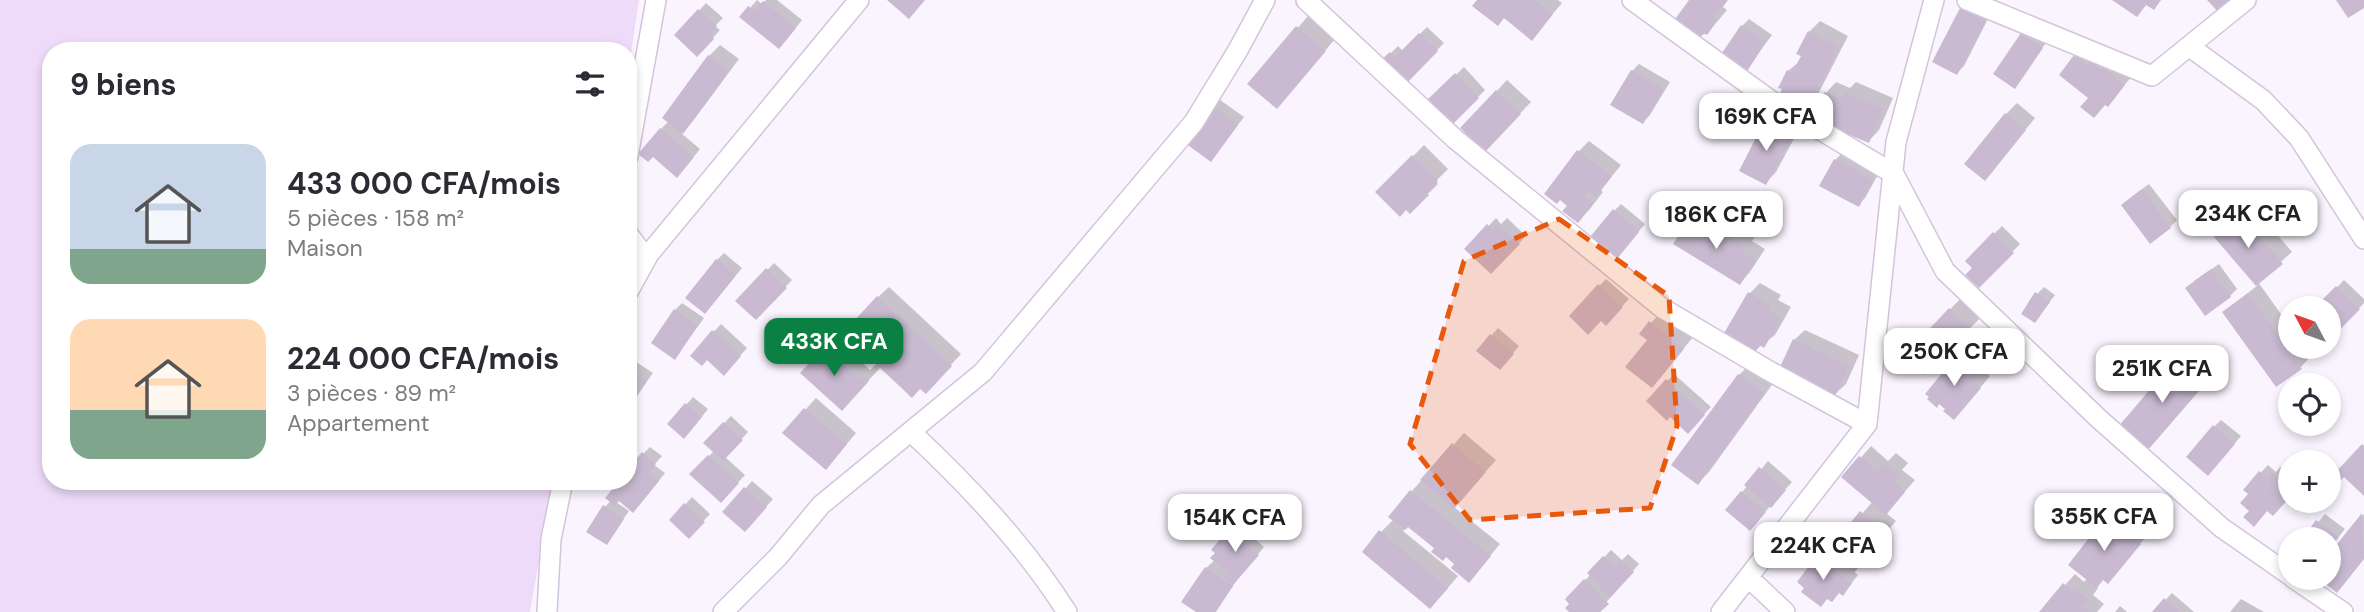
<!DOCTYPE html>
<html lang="fr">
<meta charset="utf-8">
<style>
:root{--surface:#fff;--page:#f7f7f7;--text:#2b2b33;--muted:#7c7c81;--accent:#0b8043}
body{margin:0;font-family:"DM Sans",sans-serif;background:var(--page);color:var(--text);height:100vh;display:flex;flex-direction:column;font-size:26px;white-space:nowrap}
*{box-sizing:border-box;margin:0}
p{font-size:23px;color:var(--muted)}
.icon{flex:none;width:38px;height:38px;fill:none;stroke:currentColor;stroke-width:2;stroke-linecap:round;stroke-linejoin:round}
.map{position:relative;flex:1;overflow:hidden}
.details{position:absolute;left:42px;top:42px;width:595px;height:448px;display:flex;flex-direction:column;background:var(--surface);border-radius:28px;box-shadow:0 4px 10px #0003}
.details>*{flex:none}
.needle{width:46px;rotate:311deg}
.fabs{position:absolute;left:2278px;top:296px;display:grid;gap:14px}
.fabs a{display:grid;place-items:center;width:63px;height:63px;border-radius:50%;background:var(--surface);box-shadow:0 4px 10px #0003;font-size:35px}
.price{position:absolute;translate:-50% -60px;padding:0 16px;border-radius:14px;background:#fff;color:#222;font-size:23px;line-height:46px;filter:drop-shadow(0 2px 4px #0008)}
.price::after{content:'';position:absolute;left:50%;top:42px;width:21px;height:16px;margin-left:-10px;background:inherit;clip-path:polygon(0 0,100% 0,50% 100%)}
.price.current{background:var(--accent);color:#fff}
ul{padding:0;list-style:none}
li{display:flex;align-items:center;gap:21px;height:175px;padding:0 28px}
li span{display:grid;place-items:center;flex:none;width:196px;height:140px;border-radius:21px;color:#555}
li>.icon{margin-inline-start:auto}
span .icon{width:84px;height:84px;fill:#fffc;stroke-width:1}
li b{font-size:30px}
h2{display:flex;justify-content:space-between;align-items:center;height:84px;padding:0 28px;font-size:30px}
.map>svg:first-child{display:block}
.green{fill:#eedbf9}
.shadow{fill:#0003}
.building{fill:#c9bad1}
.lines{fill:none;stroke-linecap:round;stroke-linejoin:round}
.street-casing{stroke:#d3c4dc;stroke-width:22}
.street{stroke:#fff;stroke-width:19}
.marked{fill:#e8590c;fill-opacity:0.2;stroke:#e8590c;stroke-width:5;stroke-dasharray:14 9;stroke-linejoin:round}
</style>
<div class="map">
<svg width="2364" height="612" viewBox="0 0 2364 612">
<rect width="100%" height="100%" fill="#faf4fe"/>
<path class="green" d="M0 0H639L628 72V51H51V481H553L530 612H0Z"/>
<path class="shadow" d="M757 0 762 4 766 0H777L802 20 786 40 742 17Z
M1479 0H1558L1562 3 1532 38Z
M1691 0H1728L1723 7 1727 10 1717 22 1695 42Z
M1969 2 1991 13 1964 66 1957 73 1935 62 1962 9Z
M706 3 723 18 715 26 720 30 704 48 677 35Z
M1308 16 1335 39 1287 96 1250 84Z
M1749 19 1772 35 1745 71 1742 26Z
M1820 21 1848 36 1814 102 1803 113 1788 71 1800 61 1809 32Z
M1427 27 1444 43 1405 83 1383 61 1398 46 1403 51Z
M2029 27 2048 40 2015 86 2022 34Z
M720 45 739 59 693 121 681 133 700 149 684 169 661 129 669 121 709 56Z
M2086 45 2134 74 2107 105 2090 97 2061 74Z
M1639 64 1670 82 1650 115 1643 122 1632 71Z
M1464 67 1485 90 1450 125 1428 102Z
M1507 80 1531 102 1485 150 1462 128Z
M1836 82 1850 88 1856 82 1893 98 1879 130 1869 141 1826 93Z
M1216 97 1244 117 1211 160 1183 140Z
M2017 103 2035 118 1985 179 2006 114Z
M1778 111 1802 124 1776 172 1766 183 1767 121Z
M1589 141 1621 165 1601 190 1603 192 1589 210 1578 221 1569 205 1579 151Z
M1424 145 1448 169 1436 181 1438 184 1410 212 1378 192Z
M1842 153 1879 173 1865 198 1858 205 1835 160Z
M2149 184 2177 220 2170 227 2130 198Z
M1621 204 1645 224 1623 250 1614 211Z
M2252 205 2292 252 2258 282 2291 328V346H2304L2311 356 2301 367 2224 312 2258 285 2216 237Z
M1701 209 1729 227 1733 223 1755 236 1752 241 1765 249 1750 272 1740 283 1690 220Z
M1496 218 1501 224 1507 218 1526 236 1491 272 1467 249Z
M2002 226 2020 244 1979 286 1974 268 1967 261Z
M724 253 742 268 712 305 717 260Z
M774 263 792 280 756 318 738 301Z
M2219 264 2237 289 2230 296 2194 281Z
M1606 279 1629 299 1606 323 1601 319 1571 316Z
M2344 280 2364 299V303L2329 339V308H2317Z
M1760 283 1781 295 1778 300 1791 307 1775 335 1754 351 1750 293Z
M889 287 961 354 936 381 881 367 852 398 825 349 836 338 843 344 847 340 852 345 848 349 870 370 877 363 878 297Z
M2044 287 2055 295 2035 321 2037 294Z
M1961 298 1981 317 1940 359 1906 356Z
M682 303 704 318 675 358V310Z
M1661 312 1693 337 1662 375 1649 340 1641 334Z
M721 324 747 348 731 366 692 355Z
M1498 328 1519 346 1507 361 1478 350Z
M1805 330 1859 355 1846 384 1835 394 1794 340Z
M1969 346 1988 361 1981 369 1990 376 1964 407 1958 356Z
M2188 350 2214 372 2158 438 2177 360Z
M629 357 653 373 632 402 628 399Z
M1750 364 1774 382 1709 472 1698 483 1739 375Z
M1674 374 1711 407 1688 431 1670 415 1648 401Z
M693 397 708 409 691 430 669 424Z
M816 398 856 433 836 457 785 432Z
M731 416 748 432 725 457 745 475 721 500 692 474 714 451 705 443Z
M2221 420 2241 436 2215 467 2214 427Z
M1464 433 1496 460 1454 507 1500 544 1469 581 1456 564 1408 525 1403 531 1458 576 1441 596 1381 532 1394 519 1411 492Z
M1871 446 1888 461 1896 453 1908 463 1902 470 1915 480 1886 513 1896 521 1853 571 1858 575 1843 594 1809 564 1822 548 1829 553 1873 501 1844 477Z
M650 447 662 456 654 465 665 473 640 504 619 499 616 502 629 511 606 543 605 507 628 481 643 454Z
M1768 461 1792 482 1756 522 1728 509Z
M2268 465 2276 472 2280 467 2291 476V495L2268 509 2251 510 2250 494 2245 490Z
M752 481 773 499 752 523 725 512Z
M692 497 710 514 689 536 671 520Z
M2118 507 2150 532 2108 582 2104 579 2096 586 2098 588 2093 595 2104 604 2097 612H2041L2075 574 2084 582 2087 578 2108 518Z
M2325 514 2345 529 2329 549V539H2304Z
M2364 514V559L2336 590 2321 578H2329V556Z
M1247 518 1262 531 1255 539 1264 547 1238 578 1216 612H1199L1206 568 1215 560 1223 538 1230 531 1233 533Z
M1611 550 1622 560 1628 554 1639 564 1598 612H1572V604L1567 599 1591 574 1589 573Z
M2172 593 2194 612H2154Z
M2241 599 2264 612H2230Z
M2120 606 2127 612H2115Z"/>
<path class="building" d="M887 0H925L909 19Z
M1477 0H1534L1553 14 1532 41 1504 18 1498 26 1472 6Z
M1689 0H1727L1713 18 1717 21 1707 35 1703 33 1695 44 1670 26Z
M2112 0H2161L2154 10 2146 5 2137 17Z
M2207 0H2238L2222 16Z
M2336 0H2364V8L2348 18Z
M763 1 796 28 779 49 739 17 748 6 754 11Z
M1960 8 1986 21 1957 75 1932 62Z
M698 9 717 26 710 34 714 39 697 57 674 35Z
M1741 25 1766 42 1746 73 1720 56Z
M1296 26 1326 51 1277 109 1247 84Z
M1808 31 1839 47 1804 115 1776 101 1782 89 1778 88 1787 70 1792 73 1801 56 1796 54Z
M1419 33 1438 51 1405 85 1380 61 1390 52 1395 57Z
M2021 33 2043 48 2015 89 1993 74Z
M708 55 729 71 683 134 662 118Z
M2074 55 2087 65 2090 62 2100 69 2102 67 2125 85 2108 107 2105 105 2094 118 2080 107 2088 98 2059 75Z
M1631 70 1664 89 1643 124 1610 105Z
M1455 73 1479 98 1450 127 1425 102Z
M1496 90 1521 114 1485 152 1460 128Z
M1824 92 1841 99 1844 92 1883 108 1869 143 1813 120Z
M1208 103 1238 125 1211 162 1181 140Z
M2005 113 2026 130 1985 181 1964 164Z
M1765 120 1793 135 1766 185 1739 171Z
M660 128 694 157 677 178 653 157 648 162 638 154Z
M1577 150 1612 176 1596 197 1588 191 1584 196 1594 203 1578 223 1562 211 1567 206 1560 200 1557 204 1544 194Z
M1412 155 1438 181 1426 193 1429 195 1410 214 1406 210 1400 217 1375 192Z
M1834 159 1873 180 1859 207 1819 186Z
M2142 189 2171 228 2150 244 2121 205Z
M1613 209 1639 232 1617 259 1590 237Z
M2240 214 2283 264 2256 286 2214 237Z
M1689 219 1718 237 1721 232 1746 247 1742 252 1756 260 1740 285 1673 244Z
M1487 224 1493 230 1498 224 1520 244 1491 274 1464 249Z
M1993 232 2014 253 1979 288 1965 275 1972 268 1965 261Z
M716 259 736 275 705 314 685 298Z
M766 268 787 288 756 320 735 301Z
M2211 269 2231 297 2205 316 2185 288Z
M1598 284 1623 307 1606 326 1601 321 1588 335 1569 316Z
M2336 286 2360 309 2329 341V308H2314Z
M1748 292 1771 306 1769 311 1782 318 1764 348 1760 345 1754 354 1723 335Z
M2035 292 2050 302 2035 323 2021 314Z
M2248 293 2302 369 2276 387 2222 312Z
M877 296 952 366 926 394 920 389 912 398 843 333Z
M1949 308 1971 329 1940 361 1938 359 1923 375 1904 356Z
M674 309 698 325 675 360 651 343Z
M1649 321 1684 349 1652 388 1625 367 1647 340 1639 334Z
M712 330 741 356 724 376 707 360 702 366 690 356Z
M1490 334 1514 354 1500 370 1476 351Z
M1793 339 1850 366 1835 396 1779 369Z
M824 347 831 354 835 349 843 357 839 361 859 379 863 375 869 381 842 411 800 373Z
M1957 355 1978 373 1971 381 1981 388 1954 420 1943 411 1945 409 1939 404 1937 408 1927 399 1929 397 1925 394Z
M2176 359 2205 384 2147 451 2118 427Z
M628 368 647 381 632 404 628 402Z
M1738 374 1765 393 1698 485 1671 465Z
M1666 379 1705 415 1688 434 1670 417 1667 421 1646 401Z
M685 403 702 417 684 439 667 424Z
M804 408 847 444 826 470 782 433Z
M723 422 743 440 723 461 703 443Z
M2213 425 2235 444 2208 476 2186 457Z
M1452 443 1486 472 1454 509 1420 480Z
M2362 444 2364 446V496L2344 477 2341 480 2334 474Z
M642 452 656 464 649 473 659 481 633 513 619 501 615 506 605 498 619 481H628V469Z
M708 455 739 483 721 503 689 474Z
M1859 456 1877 471 1884 463 1899 475 1893 481 1905 492 1886 515 1841 477Z
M1759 467 1786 490 1771 508 1744 485Z
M2259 471 2268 478 2272 473 2291 489V496L2273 516 2267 511 2254 527 2243 517 2249 511 2240 503 2248 494 2243 490Z
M744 487 767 507 745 532 722 512Z
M1410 490 1491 556 1469 583 1451 568 1454 564 1446 557 1443 561 1431 552 1434 548 1408 527 1405 530 1388 517Z
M1741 491 1766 512 1750 531 1725 510Z
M684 503 705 522 689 539 669 520Z
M603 505 624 519 607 545 586 532Z
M1860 511 1887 532 1854 573 1827 552Z
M2362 513 2364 559 2337 593 2318 578H2329V554Z
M2106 516 2141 544 2108 584 2103 580 2097 588 2068 565Z
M2316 520 2339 537 2329 550V539H2302Z
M1238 524 1256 539 1249 547 1259 555 1233 585 1224 577 1228 573 1210 558 1215 553 1211 550 1222 537 1225 539Z
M1379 530 1448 588 1430 609 1362 552Z
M1814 554 1852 583 1843 596 1839 593 1832 602 1827 599 1821 607 1801 592 1804 588 1797 582 1809 566 1807 564Z
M1603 556 1614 566 1620 560 1634 572 1610 598 1599 588 1601 586 1587 573Z
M1205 567 1233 586 1215 612H1196L1181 602Z
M1584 579 1609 604 1600 612H1569L1565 608 1569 604 1565 599Z
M2063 583 2072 591 2075 588 2089 600 2083 606 2090 612H2039Z
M2164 598 2180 612H2152Z"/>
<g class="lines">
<g class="street-casing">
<path id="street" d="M1306 0 1455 139 1662 308 1771 372 1867 424
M1632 0 1770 100 1894 174 1945 271 2098 418 2222 528 2291 576
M1967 0 2152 76 2246 0
M2190 47 2263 100 2299 138 2364 239
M628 156 656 0
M628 234 640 250 649 254
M628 292 649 254 859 0
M911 432C967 484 1026 547 1067 612
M1748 577 1785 612
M2293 578 2343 612
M547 612 551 539 563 481
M723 612 778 557 821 505 983 372 1194 122 1238 50 1265 0
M1721 612 1867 424 1896 142 1934 0"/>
</g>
<use href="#street" class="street"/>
</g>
<path class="marked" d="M1559 219 1669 296 1677 426 1650 508 1470 520 1410 444 1464 261Z"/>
</svg>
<div class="fabs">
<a><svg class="needle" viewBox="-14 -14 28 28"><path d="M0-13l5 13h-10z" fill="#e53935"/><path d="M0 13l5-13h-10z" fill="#7c7c81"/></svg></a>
<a><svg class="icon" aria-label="locate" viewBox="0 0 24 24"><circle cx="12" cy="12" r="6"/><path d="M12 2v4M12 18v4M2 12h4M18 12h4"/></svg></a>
<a>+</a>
<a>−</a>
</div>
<b class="price" style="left:1766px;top:153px">169K CFA</b>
<b class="price" style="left:2248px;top:250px">234K CFA</b>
<b class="price" style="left:1716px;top:251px">186K CFA</b>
<b class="price current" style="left:834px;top:378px">433K CFA</b>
<b class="price" style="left:1954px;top:388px">250K CFA</b>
<b class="price" style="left:2162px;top:405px">251K CFA</b>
<b class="price" style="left:2104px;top:553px">355K CFA</b>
<b class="price" style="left:1235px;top:554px">154K CFA</b>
<b class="price" style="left:1823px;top:582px">224K CFA</b>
<section class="details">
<h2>9 biens<svg class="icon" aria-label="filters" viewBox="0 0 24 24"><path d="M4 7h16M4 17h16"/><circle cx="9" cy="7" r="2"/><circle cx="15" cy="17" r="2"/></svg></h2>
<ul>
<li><span style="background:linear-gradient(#c9d6e8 75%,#7fa58c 0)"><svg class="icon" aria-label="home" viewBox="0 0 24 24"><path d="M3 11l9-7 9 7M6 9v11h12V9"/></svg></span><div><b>433 000 CFA/mois</b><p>5 pièces · 158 m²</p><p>Maison</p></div></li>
<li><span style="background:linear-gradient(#ffd9b3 65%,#7fa58c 0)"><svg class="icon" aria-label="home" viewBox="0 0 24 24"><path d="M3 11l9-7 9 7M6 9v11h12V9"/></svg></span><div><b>224 000 CFA/mois</b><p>3 pièces · 89 m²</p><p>Appartement</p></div></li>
</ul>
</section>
</div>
